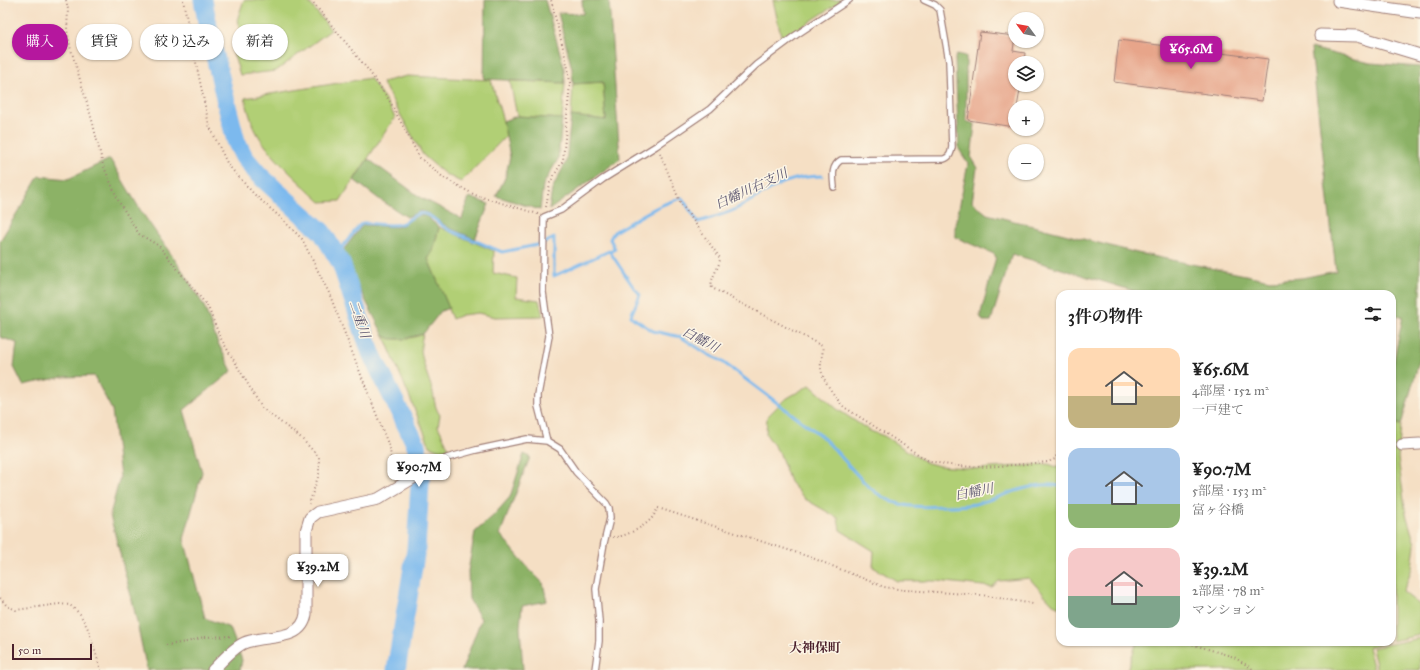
<!DOCTYPE html>
<html lang="ja">
<meta charset="utf-8">
<style>
:root{--surface:#fff;--page:#f2f2f2;--text:#222;--muted:#767676;--accent:#b5179e}
body{margin:0;font-family:"IM FELL Great Primer","Noto Serif JP",serif;background:var(--page);color:var(--text);height:100vh;display:flex;flex-direction:column;font-size:15px;white-space:nowrap}
*{box-sizing:border-box;margin:0}
p{font-size:13px;color:var(--muted)}
.icon{flex:none;width:22px;height:22px;fill:none;stroke:currentColor;stroke-width:2;stroke-linecap:round;stroke-linejoin:round}
.map{position:relative;flex:1;overflow:hidden}
.panel{position:absolute;left:1056px;top:290px;width:340px;height:356px;display:flex;flex-direction:column;background:var(--surface);border-radius:12px;box-shadow:0 1px 3px #0004}
.panel>*{flex:none}
.banner{position:absolute;left:12px;top:24px;width:380px;height:36px;display:flex;gap:8px}
.needle{width:26px;rotate:302deg}
.buttons{position:absolute;left:1008px;top:12px;display:grid;gap:8px}
.buttons a{display:grid;place-items:center;width:36px;height:36px;border-radius:50%;background:var(--surface);box-shadow:0 1px 3px #0004;font-size:20px}
.scale{position:absolute;left:12px;bottom:10px;width:80px;box-sizing:border-box;padding-left:4px;border:2px solid #4a1f2b;border-top:0;font-size:11px;line-height:14px;white-space:nowrap;color:#4a1f2b;-webkit-text-stroke:3px #fcf5e5;paint-order:stroke}
.price{position:absolute;translate:-50% -34px;padding:0 9px;border-radius:8px;background:#fff;color:#222;font-size:13px;line-height:26px;filter:drop-shadow(0 1px 2px #0008)}
.price::after{content:'';position:absolute;left:50%;top:24px;width:12px;height:9px;margin-left:-6px;background:inherit;clip-path:polygon(0 0,100% 0,50% 100%)}
.price.on{background:var(--accent);color:#fff}
ul{padding:0;list-style:none}
li{display:flex;align-items:center;gap:12px;height:100px;padding:0 12px}
li span{display:grid;place-items:center;flex:none;width:112px;height:80px;border-radius:12px;color:#555}
li>.icon{margin-inline-start:auto}
span .icon{width:48px;height:48px;fill:#fffc;stroke-width:1}
li b{font-size:17px}
h2{display:flex;justify-content:space-between;align-items:center;height:48px;padding:0 12px;font-size:17px}
.pill{padding:0 14px;border-radius:18px;background:var(--surface);box-shadow:0 1px 3px #0004;font-size:14px;line-height:36px}
.pill.on{background:var(--accent);color:#fff}
.map>svg:first-child{display:block}
.green{fill:#b1cf75;stroke:#7e7750}
.forest{fill:#8cb266;stroke:#6b6848}
.lines{fill:none;stroke-linecap:round;stroke-linejoin:round}
.stream{stroke:#7bb9ee;stroke-width:3}
.river{stroke:#7bb9ee;stroke-width:19}
.building{fill:#e7a58a}
.lane-casing{stroke:#a07f78;stroke-width:8}
.street-casing{stroke:#a07f78;stroke-width:13}
.path{stroke:#a07f78;stroke-width:2;stroke-dasharray:1 3;stroke-linecap:butt}
.lane{stroke:#fff;stroke-width:5.5}
.street{stroke:#fff;stroke-width:11}
.labels{text-anchor:middle;stroke-width:3;stroke-linejoin:round;paint-order:stroke}
.water-label{font-size:13px;font-style:italic;fill:#5b556f;stroke:#fcf5e5}
.neighbourhood-label{font-size:13px;font-weight:bold;fill:#4a1f2b;stroke:#fcf5e5}
</style>
<div class="map">
<svg width="1420" height="670" viewBox="0 0 1420 670">
<rect width="100%" height="100%" fill="#fcf5e5"/>
<filter id="ink" filterUnits="userSpaceOnUse"><feTurbulence type="fractalNoise" baseFrequency=".025" numOctaves="2"/><feDisplacementMap in="SourceGraphic" scale="8" xChannelSelector="R" yChannelSelector="G"/><feConvolveMatrix kernelMatrix="1 2 1 2 8 2 1 2 1" color-interpolation-filters="sRGB"/></filter>
<filter id="wash" filterUnits="userSpaceOnUse"><feTurbulence type="fractalNoise" baseFrequency=".012" numOctaves="4" result="noise"/><feDisplacementMap in="SourceGraphic" scale="16" xChannelSelector="R" yChannelSelector="G"/><feGaussianBlur stdDeviation="0.9" result="paint"/><feColorMatrix in="noise" values="0 0 0 0 0 0 0 0 0 0 0 0 0 0 0 0 0 1.4 0 .05"/><feComposite in="paint" operator="in"/></filter>
<g filter="url(#wash)">
<rect width="100%" height="100%" fill="#f5dfc4"/>
<path class="green" d="M244 0H307L331 30 276 71 240 75 233 52 241 47 238 17Z
M773 0H843L782 40Z
M407 76 491 80 503 121 506 136 461 182 445 174 423 155 382 82Z
M370 78 386 101 395 117 340 201 321 202C299 181 262 151 252 122 249 114 247 106 245 98Z
M510 81 565 83 562 119 517 116Z
M603 82 606 120 571 116 573 84Z
M439 227 494 251 493 273 517 278 516 297 539 300 543 316 495 317 478 313 462 315 452 319 428 259 433 251Z
M423 334C422 338 421 343 421 347 421 358 427 375 431 386 435 395 433 406 440 415L438 426 449 449 439 450 430 446 384 336C395 341 411 339 423 334Z
M810 385 837 409 870 431 884 436 925 462 939 466 978 469 1048 464 1060 468V607L1053 604 1029 578 999 581 992 587 937 581H897L873 567 874 551 840 530 838 518 805 499 790 482 780 454 766 434 767 417 784 400Z
M1392 422 1401 425 1398 458 1406 514 1415 544 1412 568 1403 592 1420 605V635L1392 641Z
M1420 638V670H1377L1372 648Z
M1137 642H1388L1368 647 1374 670H1127Z"/>
<path class="forest" d="M485 0H545L564 67 565 83 484 79Z
M582 0H609L620 159 549 210 552 189 566 162 571 116 606 120 603 82 573 84 572 69 558 13 583 14Z
M1311 48 1370 63 1420 67V358L1401 425 1392 422V370L1403 316H1392V294H1144L1012 254 991 321H983L980 316 996 257 994 254 955 237V228L968 164 959 149 955 58 957 54 966 56V121L975 124 971 158 977 168 972 202 987 214 1137 253 1270 280 1302 278 1336 271Z
M517 116 562 119 558 159 543 185 540 210 496 196 505 178 510 157 503 121Z
M110 159 141 211 184 273 204 306 217 341 232 371 184 410 202 472 184 539 205 618 230 628 242 660 240 670H147L133 604 110 515 120 477 112 410 94 376 63 377 23 385 14 367 17 343 0 337V241L39 176 68 179Z
M368 159 420 197 462 219 469 197 489 204 475 239 449 228 427 213 421 211 407 217 379 199 354 180Z
M420 215 426 216 439 227 433 251 428 259 449 308 441 311 423 334 404 339H391L384 336 341 253 361 227 364 225 397 227C406 225 411 217 420 215Z
M524 454 530 457 500 534 529 569 543 583 547 601 522 606 520 627 523 670H462L481 619 469 599 468 571 475 532 493 516 510 497Z"/>
<g class="lines">
<path class="stream" d="M610 252 615 249 610 239 614 232C635 220 658 204 682 198L698 222C710 218 723 215 734 210 767 193 781 176 822 176
M336 255 359 226 363 223C375 223 389 227 400 224 410 222 414 211 425 214 433 216 441 226 449 230L502 252 542 244 554 238V276L609 251 610 252 634 288 638 292 640 295 632 313 631 316 633 318 653 331 681 337 709 355 720 360 820 435C838 451 851 470 868 486 892 508 914 508 944 506 954 506 965 506 975 504 997 499 1019 487 1042 485 1048 484 1054 485 1060 486"/>
<path class="river" d="M203 0 209 31 227 106 236 141 244 157 259 175 322 232 341 263 371 353 416 445 421 468 416 549 396 670"/>
</g>
<g id="blocks">
<path class="building" d="M980 32 1015 36 1013 51 1025 53 1024 63H1015V85H1021L1017 107H1015L1014 127 968 120Z
M1119 40 1268 59 1262 101 1114 82Z"/>
</g>
</g>
<g filter="url(#ink)">
<use href="#blocks" fill-opacity="0" stroke="#a07f78" stroke-width="1"/>
<g class="lines">
<g class="lane-casing">
<path id="lane" d="M834 187C833 177 831 166 841 160L944 159C950 157 951 153 952 147L949 61 940 10 935 5 924 0
M547 441 538 406V395L549 336 543 292 544 217 561 210 603 179 656 146 710 109 756 65 796 35 849 0
M430 468 447 458 476 450 527 439 547 441 560 449 576 472 606 503 609 508 610 518 604 543 596 589 599 621V641L595 670"/>
</g>
<g class="street-casing">
<path id="street" d="M1338 1 1420 13
M1320 35 1357 36 1420 55
M1402 445 1420 444
M213 670C220 663 234 647 244 643 265 634 302 643 306 614V531L310 518 318 512 378 499 430 468"/>
</g>
<path class="path" d="M66 0 68 9 67 30 70 46 92 120 103 165 119 202 139 234 159 246 208 307 220 337 262 408 300 437 319 457V474L309 504
M183 0 209 125 228 165 254 194 280 217 302 239 329 293 390 449 393 478
M311 0 369 71 389 100 420 158 444 178 475 195 538 214
M660 153 680 202 720 258C720 268 709 278 712 288L822 346C824 353 820 360 821 368 821 378 837 400 844 407L927 460C966 472 1008 465 1048 462L1055 459 1060 447
M546 207 550 183 563 160 570 83 568 68 551 0
M613 537C623 538 644 527 651 519 654 516 656 511 658 508L810 557 884 587 905 590 982 595 1033 604
M0 598 7 606 16 610 59 604 70 605 80 614 88 629 101 670
M1185 642 1234 657 1254 670
M166 645 187 642 204 637 233 636"/>
<use href="#lane" class="lane"/>
<use href="#street" class="street"/>
</g>
</g>
<g class="labels">
<g class="water-label">
<text transform="translate(751 188) rotate(-25)" y="5">白幡川右支川</text>
<text transform="translate(360 319) rotate(71)" y="5">二重川</text>
<text transform="translate(701 339) rotate(28)" y="5">白幡川</text>
<text transform="translate(974 491) rotate(-11)" y="5">白幡川</text>
</g>
<g class="neighbourhood-label">
<text x="815" y="652">大神保町</text>
</g>
</g>
</svg>
<div class="buttons">
<a><svg class="needle" viewBox="-14 -14 28 28"><path d="M0-13l5 13h-10z" fill="#e53935"/><path d="M0 13l5-13h-10z" fill="#767676"/></svg></a>
<a><svg class="icon" aria-label="layers" viewBox="0 0 24 24"><path d="M12 4l9 5-9 5-9-5zM3 14l9 5 9-5"/></svg></a>
<a>+</a>
<a>−</a>
</div>
<div class="scale">50 m</div>
<b class="price on" style="left:1191px;top:70px">¥65.6M</b>
<b class="price" style="left:419px;top:488px">¥90.7M</b>
<b class="price" style="left:318px;top:588px">¥39.2M</b>
<div class="banner">
<a class="pill on">購入</a>
<a class="pill">賃貸</a>
<a class="pill">絞り込み</a>
<a class="pill">新着</a>
</div>
<section class="panel">
<h2>3件の物件<svg class="icon" aria-label="filters" viewBox="0 0 24 24"><path d="M4 7h16M4 17h16"/><circle cx="9" cy="7" r="2"/><circle cx="15" cy="17" r="2"/></svg></h2>
<ul>
<li><span style="background:linear-gradient(#ffd9b3 60%,#c2b280 0)"><svg class="icon" aria-label="home" viewBox="0 0 24 24"><path d="M3 11l9-7 9 7M6 9v11h12V9"/></svg></span><div><b>¥65.6M</b><p>4部屋 · 152 m²</p><p>一戸建て</p></div></li>
<li><span style="background:linear-gradient(#a9c7e8 70%,#8fb573 0)"><svg class="icon" aria-label="home" viewBox="0 0 24 24"><path d="M3 11l9-7 9 7M6 9v11h12V9"/></svg></span><div><b>¥90.7M</b><p>5部屋 · 153 m²</p><p>富ヶ谷橋</p></div></li>
<li><span style="background:linear-gradient(#f6c9c9 60%,#7fa58c 0)"><svg class="icon" aria-label="home" viewBox="0 0 24 24"><path d="M3 11l9-7 9 7M6 9v11h12V9"/></svg></span><div><b>¥39.2M</b><p>2部屋 · 78 m²</p><p>マンション</p></div></li>
</ul>
</section>
</div>
